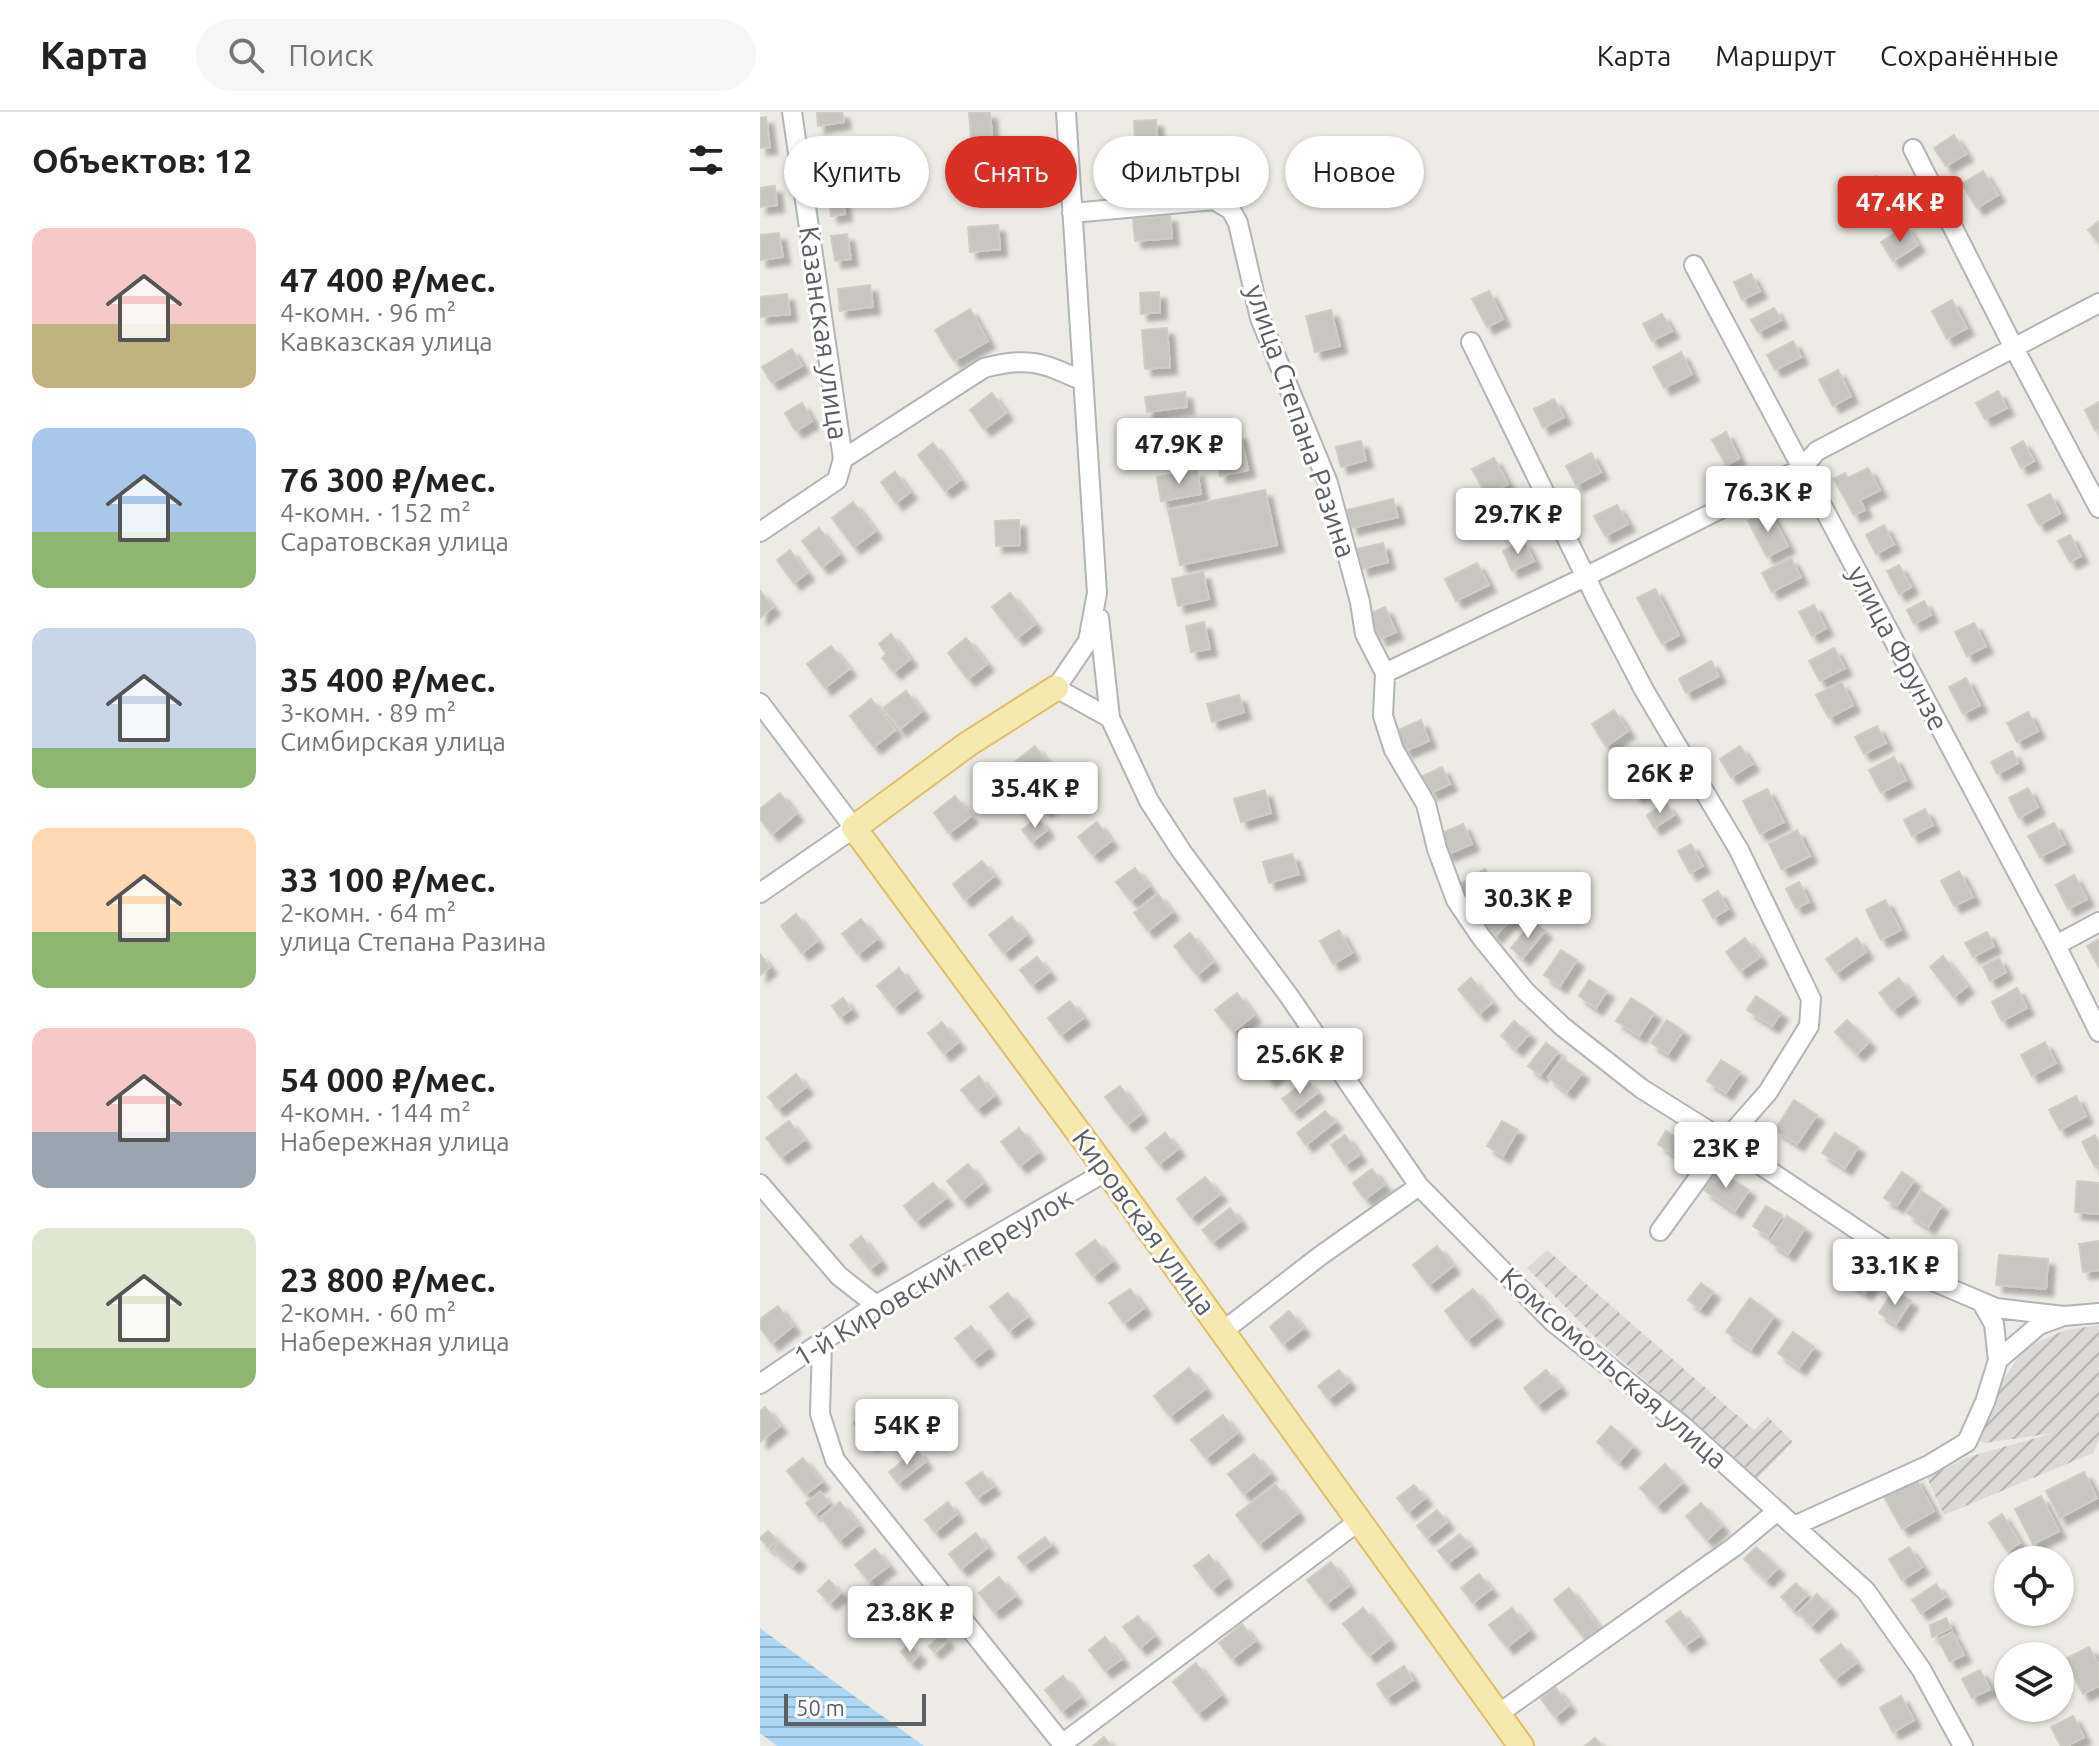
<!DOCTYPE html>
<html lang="ru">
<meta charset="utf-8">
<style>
:root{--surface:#fff;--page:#f6f6f6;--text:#222;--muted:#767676;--line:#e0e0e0;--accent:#d93025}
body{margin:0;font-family:Ubuntu,sans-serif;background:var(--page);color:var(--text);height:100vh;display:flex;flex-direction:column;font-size:30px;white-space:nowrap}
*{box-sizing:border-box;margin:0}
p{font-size:26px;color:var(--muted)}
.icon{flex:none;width:44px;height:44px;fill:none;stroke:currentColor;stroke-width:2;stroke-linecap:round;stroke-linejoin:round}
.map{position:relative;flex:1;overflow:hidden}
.sheet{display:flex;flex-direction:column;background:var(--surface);width:760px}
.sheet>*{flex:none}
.banner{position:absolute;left:24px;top:24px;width:760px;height:72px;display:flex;gap:16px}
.fabs{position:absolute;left:1234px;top:1434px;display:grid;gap:16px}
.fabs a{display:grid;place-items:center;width:80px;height:80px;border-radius:50%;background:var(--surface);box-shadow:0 2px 6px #0004;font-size:40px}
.scale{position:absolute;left:24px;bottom:20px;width:142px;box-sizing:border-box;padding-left:8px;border:4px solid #5c5f63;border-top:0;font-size:22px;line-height:28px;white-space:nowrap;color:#5c5f63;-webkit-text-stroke:6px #fff;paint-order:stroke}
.price{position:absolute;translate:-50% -68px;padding:0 18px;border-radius:8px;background:#fff;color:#222;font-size:26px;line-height:52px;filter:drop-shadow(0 2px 4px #0008)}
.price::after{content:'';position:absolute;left:50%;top:48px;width:24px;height:18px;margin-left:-12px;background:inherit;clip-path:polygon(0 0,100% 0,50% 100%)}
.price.current{background:var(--accent);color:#fff}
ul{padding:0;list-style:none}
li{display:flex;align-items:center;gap:24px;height:200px;padding:0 32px}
li span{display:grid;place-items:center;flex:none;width:224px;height:160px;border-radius:16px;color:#555}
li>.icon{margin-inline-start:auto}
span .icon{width:96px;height:96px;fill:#fffc;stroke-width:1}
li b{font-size:34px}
h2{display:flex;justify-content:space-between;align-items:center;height:96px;padding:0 32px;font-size:34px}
.pill{padding:0 28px;border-radius:36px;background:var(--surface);box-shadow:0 2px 6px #0004;font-size:28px;line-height:72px}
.pill.current{background:var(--accent);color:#fff}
header{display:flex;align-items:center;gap:48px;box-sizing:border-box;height:112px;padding:0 40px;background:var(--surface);border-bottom:2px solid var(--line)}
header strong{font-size:38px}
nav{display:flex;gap:44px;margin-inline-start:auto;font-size:28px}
.search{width:560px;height:72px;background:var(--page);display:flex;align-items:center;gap:20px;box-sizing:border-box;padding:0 28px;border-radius:44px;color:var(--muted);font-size:30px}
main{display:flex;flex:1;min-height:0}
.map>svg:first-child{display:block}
.industrial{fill:url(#industrial-furrows)}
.water{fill:url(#water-rules)}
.building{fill:#c8c6c1;stroke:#d1ccc3;stroke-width:2;filter:url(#shadow)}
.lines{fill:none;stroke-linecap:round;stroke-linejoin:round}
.minor-casing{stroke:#b1b4b8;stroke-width:22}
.major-casing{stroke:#e2bd69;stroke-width:28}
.minor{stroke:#fff;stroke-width:18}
.major{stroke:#f6e9b0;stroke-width:24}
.labels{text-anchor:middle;stroke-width:6;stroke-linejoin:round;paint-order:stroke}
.street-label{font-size:28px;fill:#5c5f63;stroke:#fff}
</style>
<header>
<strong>Карта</strong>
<div class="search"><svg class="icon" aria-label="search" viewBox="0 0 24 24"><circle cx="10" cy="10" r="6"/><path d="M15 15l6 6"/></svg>Поиск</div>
<nav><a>Карта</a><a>Маршрут</a><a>Сохранённые</a></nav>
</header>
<main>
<section class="sheet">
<h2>Объектов: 12<svg class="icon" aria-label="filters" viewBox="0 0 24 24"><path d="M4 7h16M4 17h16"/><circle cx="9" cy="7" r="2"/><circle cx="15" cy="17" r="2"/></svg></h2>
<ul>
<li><span style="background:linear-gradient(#f6c9c9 60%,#c2b280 0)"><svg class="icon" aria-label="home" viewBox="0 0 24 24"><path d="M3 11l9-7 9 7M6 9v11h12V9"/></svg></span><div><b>47 400 ₽/мес.</b><p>4-комн. · 96 m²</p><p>Кавказская улица</p></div></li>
<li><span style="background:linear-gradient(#a9c7e8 65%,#8fb573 0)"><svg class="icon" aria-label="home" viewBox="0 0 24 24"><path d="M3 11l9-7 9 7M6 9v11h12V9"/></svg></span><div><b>76 300 ₽/мес.</b><p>4-комн. · 152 m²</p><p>Саратовская улица</p></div></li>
<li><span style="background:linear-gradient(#c9d6e8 75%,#8fb573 0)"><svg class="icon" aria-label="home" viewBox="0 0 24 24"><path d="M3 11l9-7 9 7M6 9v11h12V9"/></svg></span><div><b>35 400 ₽/мес.</b><p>3-комн. · 89 m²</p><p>Симбирская улица</p></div></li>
<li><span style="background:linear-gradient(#ffd9b3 65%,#8fb573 0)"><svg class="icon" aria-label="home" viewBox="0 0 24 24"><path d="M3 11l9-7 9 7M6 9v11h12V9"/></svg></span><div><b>33 100 ₽/мес.</b><p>2-комн. · 64 m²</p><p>улица Степана Разина</p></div></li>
<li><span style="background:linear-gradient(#f6c9c9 65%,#9aa5b1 0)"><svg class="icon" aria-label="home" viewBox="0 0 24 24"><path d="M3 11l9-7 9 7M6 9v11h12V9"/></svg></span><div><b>54 000 ₽/мес.</b><p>4-комн. · 144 m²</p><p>Набережная улица</p></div></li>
<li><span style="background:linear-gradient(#dfe7d0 75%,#8fb573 0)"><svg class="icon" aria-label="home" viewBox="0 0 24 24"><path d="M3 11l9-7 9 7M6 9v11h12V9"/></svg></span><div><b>23 800 ₽/мес.</b><p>2-комн. · 60 m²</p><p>Набережная улица</p></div></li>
</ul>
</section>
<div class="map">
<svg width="1339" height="1634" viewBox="0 0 1339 1634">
<defs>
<pattern id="industrial-furrows" width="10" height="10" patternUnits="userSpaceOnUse" patternTransform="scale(2)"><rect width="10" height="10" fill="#dcdad6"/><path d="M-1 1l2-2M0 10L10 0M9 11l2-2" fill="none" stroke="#b6b4b1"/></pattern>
<pattern id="water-rules" width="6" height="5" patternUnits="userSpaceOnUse" patternTransform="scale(2)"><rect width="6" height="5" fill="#acd7f5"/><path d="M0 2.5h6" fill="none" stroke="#8fb2ca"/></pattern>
<filter id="shadow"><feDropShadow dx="7" dy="7" stdDeviation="2" flood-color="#0004"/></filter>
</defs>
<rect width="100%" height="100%" fill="#edebe4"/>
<path class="industrial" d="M787 1138 994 1318 1008 1305 1033 1330 995 1369 927 1305 835 1225 767 1156Z
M1339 1213V1327L1333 1341 1184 1403 1167 1366 1205 1346 1294 1321 1225 1331 1215 1327 1242 1270 1260 1242 1279 1229 1306 1218Z"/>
<path class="water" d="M0 1516 5 1520 164 1634H17L0 1621Z"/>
<path class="building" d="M57 0H82L84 10 58 14Z
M209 0H230L232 24 211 26Z
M6 5 10 35 0 36V6Z
M396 8 400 63 377 64 374 9Z
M1194 23 1206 42 1186 54 1174 36Z
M96 46 98 66 65 71 62 51Z
M235 52 236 72 203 75 201 54Z
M1223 59 1238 83 1217 96 1202 72Z
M1116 64 1129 85 1112 96 1098 76Z
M15 74 17 93 0 95V76Z
M81 75 85 102 71 104 68 77Z
M410 103 412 126 375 129 373 107Z
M1339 109V131L1328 118Z
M238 113 240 137 210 140 208 115Z
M1146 114 1158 133 1133 149 1121 130Z
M19 121 23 145 0 148V123Z
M87 122 91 147 75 149 71 124Z
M991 162 1000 179 982 188 974 170Z
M110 173 113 195 80 199 78 177Z
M729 179 743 207 727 215 712 187Z
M399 180 400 200 381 202 380 181Z
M27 182 30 202 0 205V185Z
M1192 188 1207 216 1187 227 1172 199Z
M1014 196 1021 208 998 220 991 208Z
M210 197 228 229 194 249 175 218Z
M571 198 580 234 555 240 546 204Z
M902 202 912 219 892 229 883 212Z
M407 216 410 255 385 257 382 218Z
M1033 229 1041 245 1015 258 1007 243Z
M32 237 42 254 12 271 2 255Z
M921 240 932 262 904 276 893 255Z
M1078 258 1091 284 1073 294 1059 268Z
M1238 279 1247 296 1225 307 1216 291Z
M425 280 427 295 387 300 385 285Z
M232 281 246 301 224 317 210 298Z
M794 287 804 305 783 316 774 297Z
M1339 290V316L1335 318 1325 298Z
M42 291 52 309 36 319 25 301Z
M966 320 979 346 966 353 952 328Z
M480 321 488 358 460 364 452 327Z
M601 329 606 348 581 355 576 335Z
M1263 329 1274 349 1261 356 1251 336Z
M173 331 200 368 185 379 158 343Z
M831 341 841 360 816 373 806 354Z
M734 346 748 372 726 383 712 357Z
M1108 356 1120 378 1100 388 1105 398 1094 403 1074 367 1085 361 1088 366Z
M437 358 441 382 401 389 397 365Z
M135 360 150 380 136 391 121 370Z
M505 378 517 433 420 453 408 398Z
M1290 382 1300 401 1279 413 1268 393Z
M633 387 638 405 591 416 587 398Z
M93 390 115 419 94 435 72 406Z
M857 393 868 412 845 424 834 404Z
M1009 398 1028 434 1007 445 988 409Z
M259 408 260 433 236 434 235 409Z
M1124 413 1134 432 1116 442 1106 423Z
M59 416 79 442 62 455 42 429Z
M1310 423 1321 444 1310 450 1298 429Z
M764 429 774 449 752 459 743 439Z
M623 431 628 450 602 457 597 437Z
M30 438 47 461 34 471 17 448Z
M1031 446 1041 465 1012 480 1002 461Z
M717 451 729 473 696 489 685 467Z
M1139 453 1151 475 1139 482 1127 459Z
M443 460 449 487 418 494 412 467Z
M895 477 919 523 902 532 877 486Z
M0 479 13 495 0 506Z
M250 481 275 512 257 526 232 495Z
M1164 489 1171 503 1154 512 1147 498Z
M1054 493 1066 516 1052 524 1039 500Z
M625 495 636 520 620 527 609 502Z
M444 510 450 537 431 540 426 514Z
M1214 511 1226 534 1207 544 1195 520Z
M131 522 150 547 134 560 122 546 126 542 119 532Z
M206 526 227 552 208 567 188 541Z
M71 534 89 557 65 576 47 552Z
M1074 536 1085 556 1060 569 1049 549Z
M951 549 959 564 926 581 919 567Z
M1206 566 1220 593 1203 602 1189 575Z
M1081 570 1093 593 1069 606 1056 583Z
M146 579 162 599 140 617 123 596Z
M479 583 484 600 452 610 447 592Z
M111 587 135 618 114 635 90 604Z
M854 598 868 619 846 634 832 612Z
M1268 600 1278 619 1257 630 1247 611Z
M661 608 669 629 645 639 636 619Z
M1117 614 1126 631 1104 642 1095 625Z
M275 634 289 652 266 670 252 652Z
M980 634 992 652 971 665 960 647Z
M1252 639 1258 651 1237 662 1231 650Z
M1134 645 1146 668 1121 681 1109 658Z
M885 648 898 670 876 684 863 662Z
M682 655 690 672 671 681 663 664Z
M305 661 314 674 284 698 274 685Z
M1268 676 1278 695 1259 706 1249 686Z
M1007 677 1024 710 1000 722 983 689Z
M505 678 511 701 481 710 474 687Z
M20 681 36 702 12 722 0 707V697Z
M195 684 211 704 189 721 174 701Z
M906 691 914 703 894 716 887 703Z
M1165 697 1173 713 1152 724 1144 708Z
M278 706 287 718 272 730 262 718Z
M337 710 351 729 333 743 318 725Z
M1294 711 1305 732 1280 745 1268 724Z
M703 712 712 732 686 743 677 723Z
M1037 718 1050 744 1022 758 1009 732Z
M931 732 943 754 930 761 918 739Z
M532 742 539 762 509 771 503 750Z
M222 749 234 764 205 788 193 772Z
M375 756 389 774 371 789 356 770Z
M725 757 732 770 706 785 699 773Z
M1199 759 1213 785 1194 794 1181 769Z
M1314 763 1327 787 1308 797 1296 773Z
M1039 770 1049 790 1036 796 1026 777Z
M958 779 968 797 953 806 943 788Z
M398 782 412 800 388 819 374 801Z
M1125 788 1141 818 1121 828 1106 798Z
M739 789 754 804 735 824 719 808Z
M36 802 57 829 42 841 21 814Z
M252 805 266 823 244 841 229 823Z
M101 807 117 827 98 842 82 822Z
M773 810 785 819 763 846 751 836Z
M579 818 592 841 573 852 560 829Z
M1227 820 1234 834 1213 845 1205 831Z
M430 821 453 850 437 863 414 834Z
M985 826 1000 845 980 859 966 840Z
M1097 826 1106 840 1076 861 1066 847Z
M1339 827V855L1327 834Z
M801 838 817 848 800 874 784 863Z
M0 842 10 855 0 863Z
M1183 844 1207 874 1194 885 1170 855Z
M277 845 289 860 272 873 260 858Z
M1239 846 1246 860 1230 869 1223 855Z
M139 856 155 878 134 895 117 874Z
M711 866 732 891 719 902 698 877Z
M1139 866 1152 883 1133 898 1119 881Z
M829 868 847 879 836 896 819 884Z
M1257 876 1267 896 1242 909 1232 890Z
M477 881 494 903 473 920 455 898Z
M996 884 1021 901 1012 914 987 898Z
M83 886 91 897 80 905 72 894Z
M871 886 894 901 879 924 856 909Z
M310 889 323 906 301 923 288 906Z
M907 908 923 919 908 942 891 931Z
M1087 908 1109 930 1097 942 1075 920Z
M754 909 769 922 756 937 741 924Z
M182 910 198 930 184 942 168 921Z
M514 929 531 951 509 968 492 946Z
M1285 930 1296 951 1272 964 1261 943Z
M786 931 798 940 780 963 768 954Z
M802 946 822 961 807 980 788 965Z
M961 948 980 960 966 981 947 969Z
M36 962 46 975 18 997 8 985Z
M219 964 234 984 217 997 201 978Z
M547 968 557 981 533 1000 522 987Z
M360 974 381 1002 367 1013 345 985Z
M1316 984 1326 1004 1300 1018 1289 998Z
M1034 988 1057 1003 1037 1032 1015 1018Z
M565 999 575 1010 546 1033 537 1021Z
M29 1009 44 1028 21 1045 6 1026Z
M742 1009 758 1018 743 1044 727 1034Z
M259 1016 278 1040 260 1054 241 1030Z
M906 1019 932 1036 923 1049 898 1032Z
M405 1021 418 1037 399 1052 386 1036Z
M1075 1021 1098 1035 1085 1056 1062 1041Z
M585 1023 599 1043 585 1053 571 1033Z
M1335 1023 1339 1031V1053L1335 1055 1322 1030Z
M208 1052 223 1071 202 1088 187 1069Z
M612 1057 624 1073 605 1087 593 1071Z
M957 1058 989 1078 975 1099 944 1078Z
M1142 1060 1154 1068 1137 1094 1124 1086Z
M445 1065 460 1082 431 1105 417 1087Z
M1317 1069 1339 1071V1102L1315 1100Z
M173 1071 186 1086 156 1109 144 1094Z
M1161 1079 1182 1093 1168 1115 1147 1101Z
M1006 1094 1022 1103 1008 1124 993 1114Z
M470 1096 480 1109 453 1130 442 1118Z
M1027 1104 1045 1116 1028 1142 1010 1130Z
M101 1124 120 1149 110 1157 90 1133Z
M335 1128 352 1149 333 1164 316 1142Z
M1339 1129V1158L1323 1160 1319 1132Z
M677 1134 693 1154 669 1173 653 1153Z
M1239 1143 1288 1147 1286 1177 1236 1173Z
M1090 1147 1116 1164 1105 1181 1080 1164Z
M941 1171 953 1180 940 1197 928 1188Z
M370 1177 384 1196 364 1211 349 1191Z
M713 1177 736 1205 707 1228 685 1199Z
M1134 1178 1151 1189 1136 1212 1119 1201Z
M248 1181 267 1205 249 1219 230 1195Z
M990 1186 1014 1204 991 1237 966 1220Z
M18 1194 33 1214 12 1231 0 1216V1207Z
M529 1199 543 1216 523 1232 510 1215Z
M211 1214 228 1236 213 1248 195 1226Z
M1033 1220 1054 1235 1039 1256 1018 1241Z
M429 1256 445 1277 410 1304 394 1284Z
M579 1258 589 1270 568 1287 558 1274Z
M786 1258 800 1275 777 1293 764 1276Z
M5 1295 20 1314 0 1330V1299Z
M107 1301 123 1321 110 1332 94 1311Z
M463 1303 477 1321 446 1346 431 1328Z
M851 1314 873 1334 859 1350 837 1330Z
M157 1338 165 1350 138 1371 129 1360Z
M494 1342 510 1361 484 1382 468 1362Z
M43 1346 62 1370 46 1382 27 1359Z
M905 1352 922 1371 897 1394 880 1376Z
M222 1360 233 1375 217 1386 206 1371Z
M1324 1360 1337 1386 1300 1406 1286 1379Z
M1155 1365 1174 1399 1142 1417 1123 1383Z
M515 1372 538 1401 499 1432 476 1403Z
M654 1373 665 1386 648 1400 637 1386Z
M60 1380 69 1391 55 1402 46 1391Z
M1281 1384 1299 1419 1273 1432 1255 1397Z
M80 1390 98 1413 79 1429 61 1405Z
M188 1390 197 1402 175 1420 165 1408Z
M941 1391 962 1414 947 1428 926 1404Z
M677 1398 687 1410 667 1426 657 1414Z
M1242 1402 1260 1431 1247 1439 1229 1411Z
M8 1419 17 1428 9 1436 0 1426Z
M216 1421 227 1436 201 1457 189 1442Z
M700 1422 710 1434 688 1451 678 1439Z
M285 1425 291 1433 264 1453 258 1445Z
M19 1430 39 1447 33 1454 13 1438Z
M996 1435 1018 1456 1006 1468 984 1447Z
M1149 1435 1162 1455 1142 1468 1129 1447Z
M115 1437 129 1454 109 1469 95 1453Z
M449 1443 466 1466 452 1477 434 1454Z
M571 1450 589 1474 566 1492 547 1468Z
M719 1462 731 1477 713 1491 701 1476Z
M239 1465 255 1484 234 1500 219 1481Z
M69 1468 80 1481 70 1491 58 1479Z
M1036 1471 1047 1483 1033 1497 1021 1485Z
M1176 1472 1185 1485 1161 1501 1152 1488Z
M809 1476 840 1517 826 1528 794 1488Z
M1057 1482 1070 1496 1051 1514 1038 1500Z
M150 1483 165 1502 147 1517 131 1498Z
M603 1496 629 1528 609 1544 583 1512Z
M752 1496 769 1518 747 1535 729 1513Z
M920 1499 939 1524 925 1534 906 1509Z
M378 1504 394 1524 380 1536 363 1515Z
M1186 1506 1191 1516 1172 1525 1170 1513Z
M482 1512 495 1529 472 1547 459 1531Z
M1192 1520 1204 1543 1190 1550 1178 1527Z
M182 1523 187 1529 174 1540 169 1534Z
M345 1525 362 1547 345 1559 329 1538Z
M149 1532 159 1543 151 1551 141 1540Z
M1081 1532 1096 1551 1075 1567 1060 1548Z
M1329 1535 1339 1554V1574L1323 1582 1305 1547Z
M436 1551 461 1583 438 1601 413 1570Z
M644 1554 653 1568 626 1586 617 1572Z
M1220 1558 1230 1577 1212 1586 1202 1567Z
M303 1564 320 1585 302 1599 285 1578Z
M795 1575 809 1593 795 1605 781 1587Z
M1141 1584 1154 1608 1133 1620 1120 1596Z
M1313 1604 1324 1625 1307 1634H1301L1291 1615Z
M344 1625 351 1634H333Z
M835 1626 842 1634H825Z"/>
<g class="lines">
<g class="minor-casing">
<path id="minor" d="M32 0 83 347
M306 0 337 481 328 529 296 576 350 606 389 689 422 740 529 884 659 1074 793 1210 923 1314 1106 1479 1161 1557 1203 1634
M1153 37 1253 234 1339 396
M312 101 454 88 471 98 478 111 500 206 568 371 600 490 605 522 625 561 623 604 634 638 666 692 677 737 696 788 721 825 765 879 803 915 882 977 965 1029 1175 1170 1236 1196 1304 1204 1339 1201
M934 153 1296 833 1339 920
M711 230 838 490 884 578 979 738 1051 887 1049 914 1008 980 965 1029 900 1119
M0 420 77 368 83 347 224 256C268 244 283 251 323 269
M339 506 350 606
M625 561 827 464 1042 356 1057 339 1339 191
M0 591 94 716 0 781
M1296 833 1339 810
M0 1072 79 1164 116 1193
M1222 1191 1234 1212 1238 1248
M463 1219 560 1144 659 1074
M62 1230 60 1302 75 1348 304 1634
M0 1272 116 1193 347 1059
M1034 1414 1169 1353 1207 1330 1225 1290 1238 1248 1279 1213 1301 1205
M738 1602 974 1435 1016 1400
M302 1632 599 1409"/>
</g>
<g class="major-casing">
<path id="major" d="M296 576 208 632 94 716 347 1059 761 1634"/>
</g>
<use href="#minor" class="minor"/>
<use href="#major" class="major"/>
</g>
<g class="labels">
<g class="street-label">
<text transform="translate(64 221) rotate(82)" y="10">Казанская улица</text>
<text transform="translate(541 309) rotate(71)" y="10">улица Степана Разина</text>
<text transform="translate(1138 536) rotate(62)" y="10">улица Фрунзе</text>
<text transform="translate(384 1110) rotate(54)" y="10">Кировская улица</text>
<text transform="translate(173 1165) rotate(-31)" y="10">1-й Кировский переулок</text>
<text transform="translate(854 1256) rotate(41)" y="10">Комсомольская улица</text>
</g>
</g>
</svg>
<div class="fabs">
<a><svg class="icon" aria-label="locate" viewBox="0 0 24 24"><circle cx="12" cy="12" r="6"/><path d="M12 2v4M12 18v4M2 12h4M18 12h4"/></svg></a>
<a><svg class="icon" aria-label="layers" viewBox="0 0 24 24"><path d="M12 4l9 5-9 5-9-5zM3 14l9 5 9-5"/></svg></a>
</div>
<div class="scale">50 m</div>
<b class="price current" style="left:1140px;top:132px">47.4K ₽</b>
<b class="price" style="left:419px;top:374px">47.9K ₽</b>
<b class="price" style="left:1008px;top:422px">76.3K ₽</b>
<b class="price" style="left:758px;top:444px">29.7K ₽</b>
<b class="price" style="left:900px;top:703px">26K ₽</b>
<b class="price" style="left:275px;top:718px">35.4K ₽</b>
<b class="price" style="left:768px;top:828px">30.3K ₽</b>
<b class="price" style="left:540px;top:984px">25.6K ₽</b>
<b class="price" style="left:966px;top:1078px">23K ₽</b>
<b class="price" style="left:1135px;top:1195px">33.1K ₽</b>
<b class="price" style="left:147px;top:1355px">54K ₽</b>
<b class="price" style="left:150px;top:1542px">23.8K ₽</b>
<div class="banner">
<a class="pill">Купить</a>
<a class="pill current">Снять</a>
<a class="pill">Фильтры</a>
<a class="pill">Новое</a>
</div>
</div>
</main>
